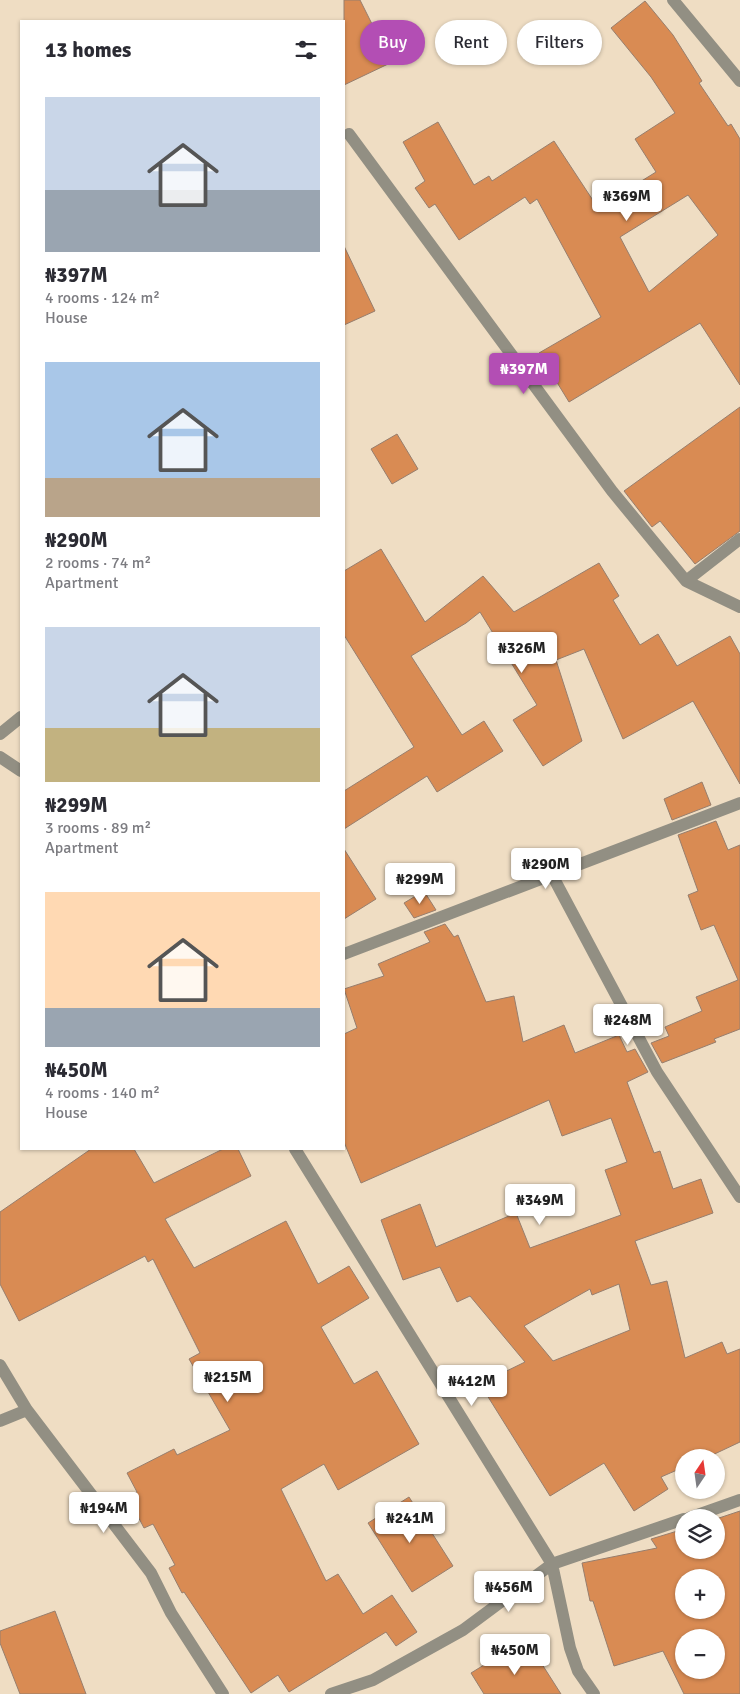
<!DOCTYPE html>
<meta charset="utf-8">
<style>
:root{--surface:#fff;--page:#f7f7f7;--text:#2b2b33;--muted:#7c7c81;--accent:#b34eb4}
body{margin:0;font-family:Signika,sans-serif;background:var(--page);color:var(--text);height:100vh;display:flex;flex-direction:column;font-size:19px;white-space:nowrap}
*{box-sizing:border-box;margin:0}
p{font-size:16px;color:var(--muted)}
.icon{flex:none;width:28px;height:28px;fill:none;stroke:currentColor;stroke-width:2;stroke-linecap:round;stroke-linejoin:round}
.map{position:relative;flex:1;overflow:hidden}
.drawer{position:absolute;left:20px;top:20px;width:325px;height:1130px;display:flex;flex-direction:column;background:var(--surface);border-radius:0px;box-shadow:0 1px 4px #0004}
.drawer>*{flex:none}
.banner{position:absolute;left:360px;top:20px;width:305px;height:45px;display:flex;gap:10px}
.needle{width:32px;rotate:13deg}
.fabs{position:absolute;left:675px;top:1449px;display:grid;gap:10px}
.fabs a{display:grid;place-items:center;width:50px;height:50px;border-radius:50%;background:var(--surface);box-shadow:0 1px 4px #0004;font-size:25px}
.price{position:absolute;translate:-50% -42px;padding:0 11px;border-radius:5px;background:#fff;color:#222;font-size:16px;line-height:32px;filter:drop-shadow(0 1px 2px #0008)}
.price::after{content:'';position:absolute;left:50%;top:30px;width:15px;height:11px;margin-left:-8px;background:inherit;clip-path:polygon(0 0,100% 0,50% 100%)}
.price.selected{background:var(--accent);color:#fff}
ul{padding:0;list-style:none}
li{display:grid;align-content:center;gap:10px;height:265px;padding:0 25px}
li span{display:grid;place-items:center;height:155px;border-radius:0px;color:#555}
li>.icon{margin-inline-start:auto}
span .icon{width:90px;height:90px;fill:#fffc;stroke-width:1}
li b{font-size:21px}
h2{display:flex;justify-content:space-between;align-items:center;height:60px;padding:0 25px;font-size:21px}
.tag{padding:0 18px;border-radius:22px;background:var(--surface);box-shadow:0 1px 4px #0004;font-size:18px;line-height:45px}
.tag.selected{background:var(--accent);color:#fff}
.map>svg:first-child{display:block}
.building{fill:#d98b53;stroke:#977e6d;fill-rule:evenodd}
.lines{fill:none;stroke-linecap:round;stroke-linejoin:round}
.minor{stroke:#928f83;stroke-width:12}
</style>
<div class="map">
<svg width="740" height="1694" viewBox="0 0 740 1694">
<rect width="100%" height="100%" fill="#efddc3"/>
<path class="building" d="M344 0H360L375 30 391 23 407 55 344 85Z
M645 1 673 35 702 81 699 83 728 126 731 124 740 139V385L700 323 569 402 539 353 601 317 537 199 530 204 525 197 459 240 435 204 429 208 415 188 425 181 403 142 438 122 474 185 489 176 492 181 554 141 598 208 656 172 635 139 675 113 651 77 611 28ZM688 195 718 235 649 292 620 237Z
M344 246 375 311 344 325Z
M740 407V531L695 564 660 521 652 527 624 491Z
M397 434 418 469 392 484 371 449Z
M381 549 425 622 483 576 514 612 599 563 619 596 613 600 640 645 658 634 677 666 730 636 740 654V784L693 701 623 739 584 649 556 660 582 741 543 766 513 720 537 705 480 612 466 623 411 656 462 735 484 721 503 751 437 792 427 776 344 829V791L414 747 344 635V571Z
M702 782 711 805 672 820 664 799Z
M716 821 728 850 740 845V1029L714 1039 716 1042 662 1063 651 1043 669 1036 665 1027 702 1011 696 997 738 980 714 925 701 930 688 895 698 891 678 835Z
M344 849 376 899 344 919Z
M424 891 436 910 414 918 404 903Z
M445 924 454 937 458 935 486 1002 514 996 523 1042 564 1025 575 1053 619 1035 627 1052 635 1049 648 1072 627 1082 654 1153 660 1151 673 1189 701 1179 713 1213 635 1241 651 1285 667 1281 685 1358 722 1342 727 1354 740 1349V1442L706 1458H684V1467L661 1477 668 1489 634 1511 604 1463 550 1496 480 1384 525 1362 470 1296 457 1302 440 1267 403 1280 381 1220 420 1204 436 1247 516 1213 530 1248 621 1215 605 1170 627 1162 611 1118 562 1136 549 1100 361 1183 344 1142V1034L357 1028 344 989 384 976 378 964 430 942 424 932ZM619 1284 630 1330 553 1361 524 1326 590 1289 592 1295Z
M91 1149H134L154 1183 223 1149H238L251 1176 165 1219 194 1268 286 1221 318 1284 349 1266 369 1298 321 1327 354 1384 377 1371 419 1444 338 1490 324 1464 281 1489 326 1581 338 1574 363 1614 392 1595 417 1632 396 1646 386 1632 289 1692 278 1675 251 1693 184 1592 182 1593 169 1568 175 1565 153 1524 144 1528 128 1497 137 1492 127 1473 174 1449 177 1455 230 1430 189 1359 200 1353 153 1259 148 1262 145 1256 19 1321 0 1284V1212Z
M409 1497 453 1566 412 1592 368 1523Z
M740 1511V1694H684L663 1651 614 1666 593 1601H590L582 1563 657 1548 651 1539 684 1529V1550H716V1519ZM684 1578H716V1610H684ZM684 1638H716V1670H684Z
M55 1611 86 1694H20L0 1643V1631Z
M531 1647 561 1694H484L471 1673 505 1652 510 1661Z"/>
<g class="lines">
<path class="minor" d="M673 0 740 81
M349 134 612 491 686 581 740 607
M686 581 740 539
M0 734 21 717
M0 757 21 771
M551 873 657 1072 740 1197
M344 954 740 803
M295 1149 552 1564 570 1648 578 1671 594 1694
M0 1365 27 1410 151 1573 171 1613 223 1694
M0 1421 27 1410
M689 1518 740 1500
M331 1694 373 1680 463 1630 552 1564 684 1519"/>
</g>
</svg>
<div class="fabs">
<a><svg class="needle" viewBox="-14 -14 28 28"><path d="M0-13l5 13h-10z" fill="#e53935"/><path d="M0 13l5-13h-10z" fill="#7c7c81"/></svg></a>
<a><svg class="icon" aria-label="layers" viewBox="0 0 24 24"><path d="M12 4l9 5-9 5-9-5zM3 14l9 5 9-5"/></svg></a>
<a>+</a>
<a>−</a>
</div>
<b class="price" style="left:627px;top:222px">₦369M</b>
<b class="price selected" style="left:524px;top:395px">₦397M</b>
<b class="price" style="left:522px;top:674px">₦326M</b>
<b class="price" style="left:546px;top:890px">₦290M</b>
<b class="price" style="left:420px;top:905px">₦299M</b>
<b class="price" style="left:628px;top:1046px">₦248M</b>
<b class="price" style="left:540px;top:1226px">₦349M</b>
<b class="price" style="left:228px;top:1403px">₦215M</b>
<b class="price" style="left:472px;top:1407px">₦412M</b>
<b class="price" style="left:104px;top:1534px">₦194M</b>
<b class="price" style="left:410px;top:1544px">₦241M</b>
<b class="price" style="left:509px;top:1613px">₦456M</b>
<b class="price" style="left:515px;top:1676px">₦450M</b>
<div class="banner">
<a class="tag selected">Buy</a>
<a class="tag">Rent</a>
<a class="tag">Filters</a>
</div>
<section class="drawer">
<h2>13 homes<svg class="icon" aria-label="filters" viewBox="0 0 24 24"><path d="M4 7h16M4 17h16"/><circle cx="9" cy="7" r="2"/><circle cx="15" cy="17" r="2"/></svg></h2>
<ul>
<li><span style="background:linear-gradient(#c9d6e8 60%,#9aa5b1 0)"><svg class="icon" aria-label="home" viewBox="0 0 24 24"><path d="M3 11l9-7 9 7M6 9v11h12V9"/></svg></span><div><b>₦397M</b><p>4 rooms · 124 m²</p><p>House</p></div></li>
<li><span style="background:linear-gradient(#a9c7e8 75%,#b9a48a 0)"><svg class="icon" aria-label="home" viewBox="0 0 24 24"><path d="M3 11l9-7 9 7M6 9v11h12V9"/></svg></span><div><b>₦290M</b><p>2 rooms · 74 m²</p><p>Apartment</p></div></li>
<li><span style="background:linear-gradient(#c9d6e8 65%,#c2b280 0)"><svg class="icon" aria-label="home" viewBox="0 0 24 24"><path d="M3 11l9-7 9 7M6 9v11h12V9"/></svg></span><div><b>₦299M</b><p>3 rooms · 89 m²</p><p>Apartment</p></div></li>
<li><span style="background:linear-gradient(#ffd9b3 75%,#9aa5b1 0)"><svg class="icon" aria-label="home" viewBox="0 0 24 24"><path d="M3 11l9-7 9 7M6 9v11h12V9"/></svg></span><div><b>₦450M</b><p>4 rooms · 140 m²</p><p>House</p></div></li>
</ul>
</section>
</div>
